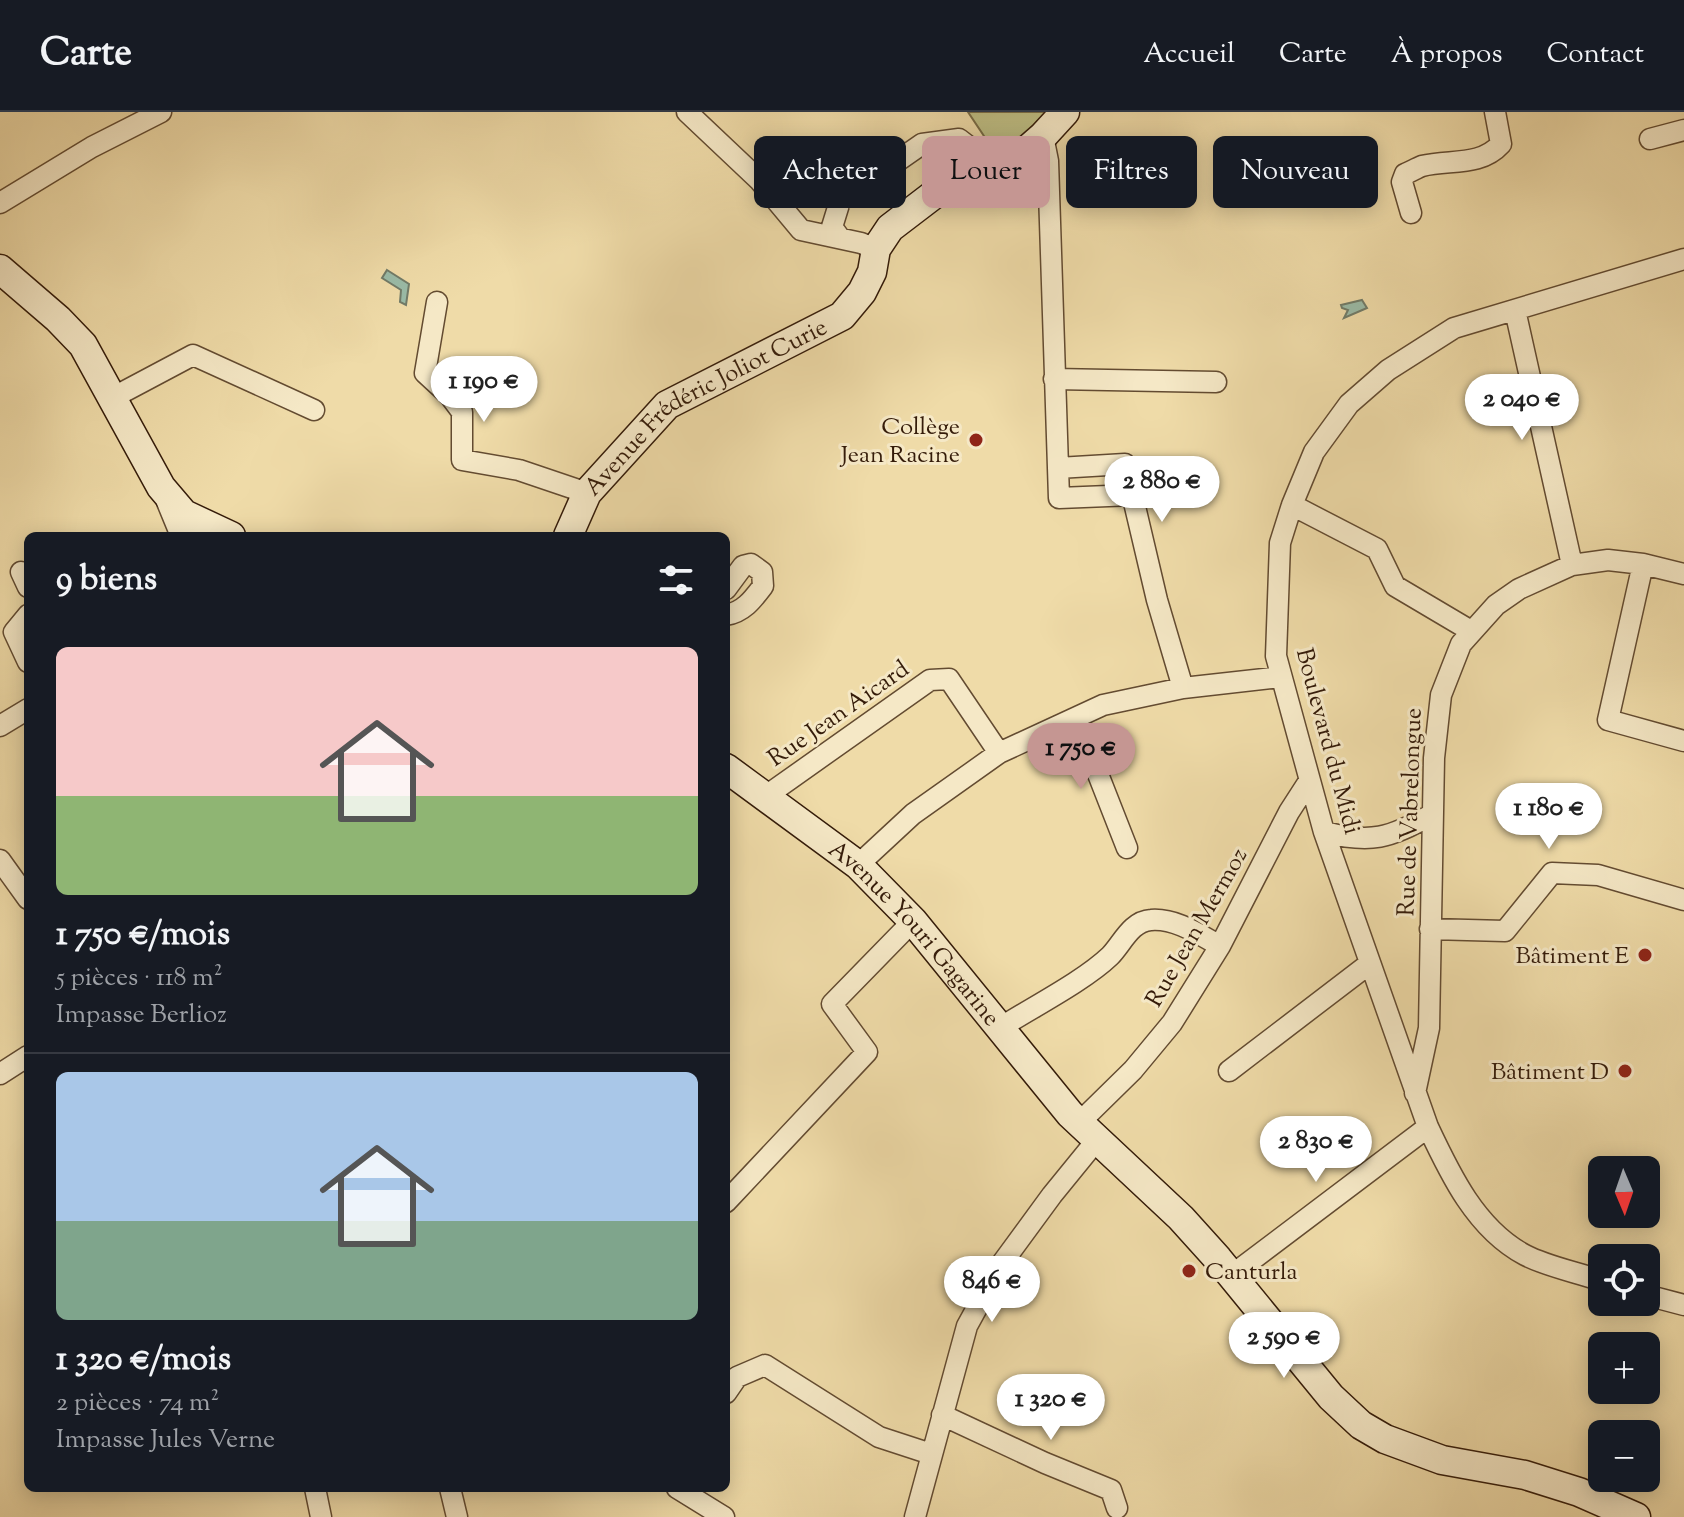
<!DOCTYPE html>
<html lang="fr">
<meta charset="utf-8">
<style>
:root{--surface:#171b24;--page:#20242c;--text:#f1f3f6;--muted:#9ea1a6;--line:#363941;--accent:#c59692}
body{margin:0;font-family:"Sorts Mill Goudy",serif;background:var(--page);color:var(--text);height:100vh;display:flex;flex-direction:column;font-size:30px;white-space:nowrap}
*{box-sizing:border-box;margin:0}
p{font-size:26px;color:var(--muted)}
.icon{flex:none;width:44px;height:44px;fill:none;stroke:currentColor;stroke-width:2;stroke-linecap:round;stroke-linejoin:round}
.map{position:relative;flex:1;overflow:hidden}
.panel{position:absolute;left:24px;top:420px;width:706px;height:960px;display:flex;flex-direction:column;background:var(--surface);border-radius:12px;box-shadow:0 4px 20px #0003}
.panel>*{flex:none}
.banner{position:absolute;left:754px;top:24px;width:760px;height:72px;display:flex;gap:16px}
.needle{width:52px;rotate:178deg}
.tools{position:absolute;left:1588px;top:1044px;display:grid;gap:16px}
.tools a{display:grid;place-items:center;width:72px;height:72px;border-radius:12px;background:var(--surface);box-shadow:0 4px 20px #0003;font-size:40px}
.price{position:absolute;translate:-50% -68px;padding:0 18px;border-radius:28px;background:#fff;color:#222;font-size:26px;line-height:52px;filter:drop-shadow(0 2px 4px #0008)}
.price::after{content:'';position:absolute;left:50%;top:48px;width:24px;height:18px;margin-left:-12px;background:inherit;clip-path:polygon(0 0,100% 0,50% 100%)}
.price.on{background:var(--accent);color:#111}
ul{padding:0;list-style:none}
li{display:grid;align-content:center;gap:16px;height:424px;padding:0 32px}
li+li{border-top:2px solid var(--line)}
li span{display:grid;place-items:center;height:248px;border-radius:12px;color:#555}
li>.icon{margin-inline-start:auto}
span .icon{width:144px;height:144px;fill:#fffc;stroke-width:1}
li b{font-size:34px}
h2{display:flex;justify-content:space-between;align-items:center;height:96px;padding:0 32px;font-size:34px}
.pill{padding:0 28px;border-radius:12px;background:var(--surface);box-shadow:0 4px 20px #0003;font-size:28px;line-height:72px}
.pill.on{background:var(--accent);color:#111}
header{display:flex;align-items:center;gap:48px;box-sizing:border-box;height:112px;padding:0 40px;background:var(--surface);border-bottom:2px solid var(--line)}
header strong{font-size:38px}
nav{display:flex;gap:44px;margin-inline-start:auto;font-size:28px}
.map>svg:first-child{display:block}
.green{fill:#bebe84;stroke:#796c46;stroke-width:2}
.water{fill:#9abba7;stroke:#717b68;stroke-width:2}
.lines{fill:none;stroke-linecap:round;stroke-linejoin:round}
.street-casing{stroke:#634b31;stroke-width:23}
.secondary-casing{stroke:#341b09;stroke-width:31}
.street{stroke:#f5e8c6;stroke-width:20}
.secondary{stroke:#f5e8c6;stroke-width:28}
.poi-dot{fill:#8f2418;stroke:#f5e8c6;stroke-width:3}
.labels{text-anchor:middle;stroke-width:6;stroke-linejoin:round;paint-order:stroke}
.street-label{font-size:24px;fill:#341b09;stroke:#f5e8c6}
.poi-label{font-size:24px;fill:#341b09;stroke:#f5e8c6;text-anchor:end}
</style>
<header>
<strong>Carte</strong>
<nav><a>Accueil</a><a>Carte</a><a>À propos</a><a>Contact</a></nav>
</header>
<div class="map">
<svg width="1684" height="1405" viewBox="0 0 1684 1405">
<rect width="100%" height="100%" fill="#efdba8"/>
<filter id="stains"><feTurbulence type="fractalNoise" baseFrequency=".0025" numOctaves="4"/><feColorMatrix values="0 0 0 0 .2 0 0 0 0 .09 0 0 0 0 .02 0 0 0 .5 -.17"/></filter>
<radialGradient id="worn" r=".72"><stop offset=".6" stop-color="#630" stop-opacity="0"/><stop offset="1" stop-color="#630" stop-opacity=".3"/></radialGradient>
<path class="green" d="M968 0H1046L1019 29 986 27Z"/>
<path class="water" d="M387 158 409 172 406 193 400 190 401 178 382 166Z
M1362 188 1367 196 1344 206 1348 198 1342 196 1341 193Z"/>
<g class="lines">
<g class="street-casing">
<path id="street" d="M687 0 760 69 801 118 861 131 876 137
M1043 24 1048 49 1059 386 1133 383
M1650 27 1684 18
M0 91 92 35 161 0
M1411 101 1402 70 1405 62C1410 60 1417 56 1422 54 1450 47 1480 55 1501 32L1495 0
M840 126 832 115 840 89 922 32 959 27 1002 60
M437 190 425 261 450 284 462 300V348L519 358 587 381
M1515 198 1572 453
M1054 267 1216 270
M112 286 193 243 314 298
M1058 356 1125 352 1157 488 1183 576
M167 390 181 424
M1292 393 1377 437 1395 474 1471 519
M1643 452 1608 608 1684 629
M21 460 28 475
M726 477 743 454 751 452 762 460 763 474C753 487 744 500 726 503
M28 503 14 520 28 550
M1076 606 1127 736
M0 614 28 597
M766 684 930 568 949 567 999 641
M1324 720C1371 732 1390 726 1431 703
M0 748 28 787
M858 753 913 702 999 641 1103 593 1183 576 1281 565
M1430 817 1505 819 1552 761 1598 763 1684 788
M1000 916C1031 896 1084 869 1110 844 1122 832 1131 809 1151 808 1176 806 1200 823 1220 834
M1229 959 1369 852
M0 962 28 944
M1415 981 1429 916 1434 646 1441 583 1461 532 1496 493 1519 477 1572 453 1608 448 1643 452 1684 462
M1079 1011 1133 958 1172 911 1220 834 1289 700 1309 669
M726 1090 867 940 832 892 913 809
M1232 1163 1428 1015
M1602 1169C1577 1160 1548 1155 1525 1143 1476 1117 1450 1062 1428 1015L1324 720 1276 544 1280 431 1292 393 1314 340 1349 292 1388 258 1454 216 1684 147
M1646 1183 1684 1193
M726 1281 737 1265 765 1253 879 1325 931 1342
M942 1303 1045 1351 1111 1378 1117 1396
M315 1376 321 1405
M450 1376 457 1405
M677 1376 724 1405
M915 1405 967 1214 1000 1154 1052 1083 1096 1029"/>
</g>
<g class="secondary-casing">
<g id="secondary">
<path d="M0 157 58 207 83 233 161 375 184 402 231 424"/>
<path id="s1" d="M568 424 587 381 667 293 842 204 862 180 872 160 876 137 890 116 945 74 973 70 1002 60 1043 24 1065 0"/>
<path id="s2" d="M726 656 858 753 913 809 1070 1002 1181 1106 1218 1147 1331 1285 1361 1313 1385 1327 1442 1348 1525 1363 1579 1380 1636 1405"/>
</g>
</g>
<use href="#street" class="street"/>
<use href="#secondary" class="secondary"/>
</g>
<g class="poi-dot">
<circle cx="976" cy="328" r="8"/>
<circle cx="1645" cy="843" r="8"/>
<circle cx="1625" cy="959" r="8"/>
<circle cx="1189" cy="1159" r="8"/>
</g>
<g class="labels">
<g class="street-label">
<text dy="8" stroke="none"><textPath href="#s1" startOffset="196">Avenue Frédéric Joliot Curie</textPath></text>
<text transform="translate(838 601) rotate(-35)" y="8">Rue Jean Aicard</text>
<text transform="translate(1329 629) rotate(75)" y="8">Boulevard du Midi</text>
<text transform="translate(1409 700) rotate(-88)" y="8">Rue de Vabrelongue</text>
<text transform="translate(1196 815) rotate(-60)" y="8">Rue Jean Mermoz</text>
<text dy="8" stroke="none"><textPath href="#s2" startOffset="252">Avenue Youri Gagarine</textPath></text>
</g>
<g class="poi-label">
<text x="960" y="322">Collège<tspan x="960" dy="28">Jean Racine</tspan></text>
<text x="1629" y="851">Bâtiment E</text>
<text x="1609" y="967">Bâtiment D</text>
<text x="1205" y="1167" text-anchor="start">Canturla</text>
</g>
</g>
<rect width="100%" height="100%" filter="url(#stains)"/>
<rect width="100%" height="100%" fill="url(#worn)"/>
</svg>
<div class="tools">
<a><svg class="needle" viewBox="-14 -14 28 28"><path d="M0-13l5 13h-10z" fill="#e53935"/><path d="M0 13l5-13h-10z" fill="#9ea1a6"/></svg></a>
<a><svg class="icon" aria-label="locate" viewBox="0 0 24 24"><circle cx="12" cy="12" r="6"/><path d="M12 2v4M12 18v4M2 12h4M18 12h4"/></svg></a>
<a>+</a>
<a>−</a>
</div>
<b class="price" style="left:484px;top:312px">1 190 €</b>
<b class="price" style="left:1522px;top:330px">2 040 €</b>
<b class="price" style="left:1162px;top:412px">2 880 €</b>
<b class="price on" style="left:1081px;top:679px">1 750 €</b>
<b class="price" style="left:1549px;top:739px">1 180 €</b>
<b class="price" style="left:1316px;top:1072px">2 830 €</b>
<b class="price" style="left:992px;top:1212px">846 €</b>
<b class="price" style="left:1284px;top:1268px">2 590 €</b>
<b class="price" style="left:1051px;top:1330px">1 320 €</b>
<div class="banner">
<a class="pill">Acheter</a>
<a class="pill on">Louer</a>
<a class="pill">Filtres</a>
<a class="pill">Nouveau</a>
</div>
<section class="panel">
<h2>9 biens<svg class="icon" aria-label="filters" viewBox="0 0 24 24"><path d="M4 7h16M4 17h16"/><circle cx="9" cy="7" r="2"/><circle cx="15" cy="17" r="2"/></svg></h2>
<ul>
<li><span style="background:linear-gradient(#f6c9c9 60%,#8fb573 0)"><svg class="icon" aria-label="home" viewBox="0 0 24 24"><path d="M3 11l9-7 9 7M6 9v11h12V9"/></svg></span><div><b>1 750 €/mois</b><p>5 pièces · 118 m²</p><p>Impasse Berlioz</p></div></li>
<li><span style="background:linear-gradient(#a9c7e8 60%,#7fa58c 0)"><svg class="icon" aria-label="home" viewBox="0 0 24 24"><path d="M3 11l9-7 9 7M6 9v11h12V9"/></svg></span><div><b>1 320 €/mois</b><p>2 pièces · 74 m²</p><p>Impasse Jules Verne</p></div></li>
</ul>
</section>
</div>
